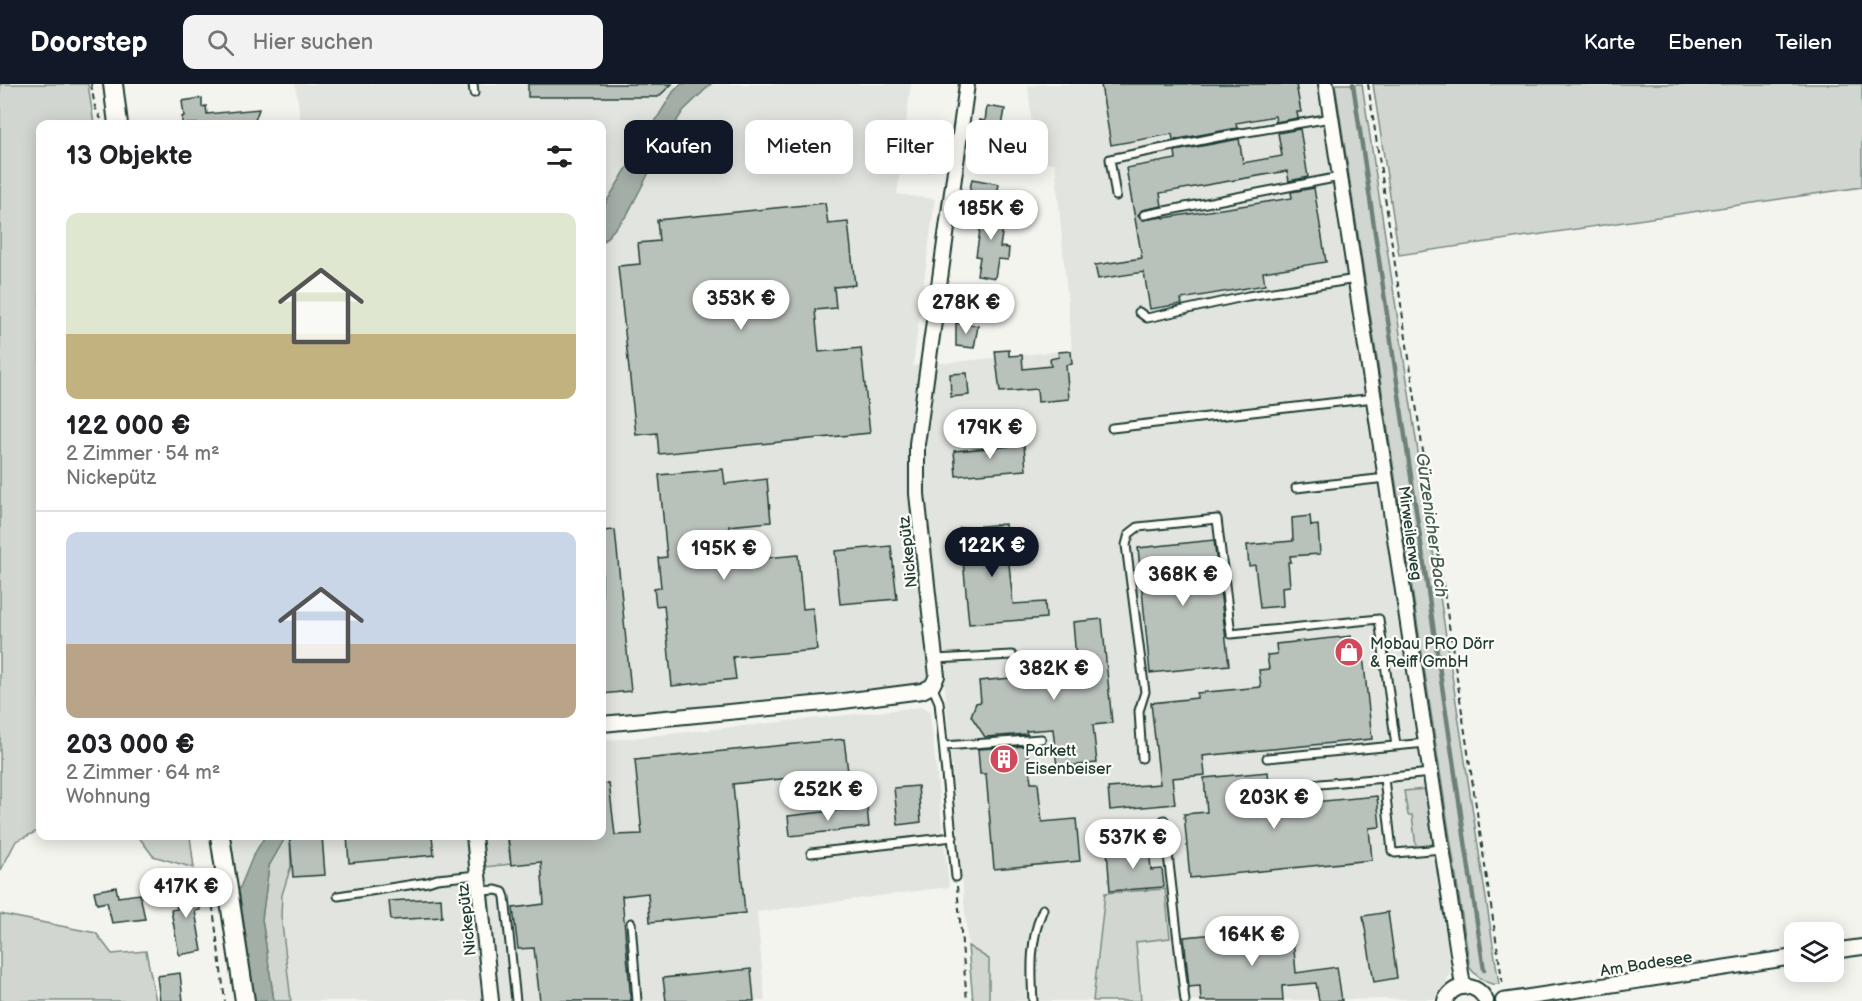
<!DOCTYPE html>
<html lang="de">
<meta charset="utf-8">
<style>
:root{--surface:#fff;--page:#f2f2f2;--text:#202124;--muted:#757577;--line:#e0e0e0;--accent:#111827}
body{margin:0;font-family:"Balsamiq Sans",sans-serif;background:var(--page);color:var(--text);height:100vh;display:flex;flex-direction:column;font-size:22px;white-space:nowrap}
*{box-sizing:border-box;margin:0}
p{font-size:20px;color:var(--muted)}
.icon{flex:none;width:33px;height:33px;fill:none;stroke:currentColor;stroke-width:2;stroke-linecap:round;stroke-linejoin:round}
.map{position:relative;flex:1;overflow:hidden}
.panel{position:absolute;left:36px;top:36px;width:570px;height:720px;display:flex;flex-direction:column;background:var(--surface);border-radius:12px;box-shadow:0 3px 15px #0003}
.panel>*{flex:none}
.guide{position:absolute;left:624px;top:36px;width:570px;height:54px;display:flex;gap:12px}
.fabs{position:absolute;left:1784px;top:838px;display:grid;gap:12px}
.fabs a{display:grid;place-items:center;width:60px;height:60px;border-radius:12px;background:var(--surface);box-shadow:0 3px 15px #0003;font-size:30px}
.price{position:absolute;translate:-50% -51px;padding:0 14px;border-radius:21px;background:#fff;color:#222;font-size:20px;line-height:39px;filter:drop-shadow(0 2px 3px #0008)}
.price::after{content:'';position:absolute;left:50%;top:36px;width:18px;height:14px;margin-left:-9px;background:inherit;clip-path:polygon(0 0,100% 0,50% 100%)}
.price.selected{background:var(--accent);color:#fff}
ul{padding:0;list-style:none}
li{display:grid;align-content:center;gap:12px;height:318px;padding:0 30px}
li+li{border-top:2px solid var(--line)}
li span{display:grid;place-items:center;height:186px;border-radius:12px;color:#555}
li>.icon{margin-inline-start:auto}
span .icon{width:108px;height:108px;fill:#fffc;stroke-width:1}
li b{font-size:26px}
h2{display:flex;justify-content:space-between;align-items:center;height:72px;padding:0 30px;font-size:26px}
.pill{padding:0 21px;border-radius:12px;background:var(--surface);box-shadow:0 3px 15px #0003;font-size:21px;line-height:54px}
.pill.selected{background:var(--accent);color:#fff}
header{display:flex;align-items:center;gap:36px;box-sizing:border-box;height:84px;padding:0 30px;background:var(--accent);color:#fff}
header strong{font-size:28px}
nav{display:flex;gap:33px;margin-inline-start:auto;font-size:21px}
.search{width:420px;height:54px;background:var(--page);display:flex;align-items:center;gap:15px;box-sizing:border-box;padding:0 21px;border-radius:12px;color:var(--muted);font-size:22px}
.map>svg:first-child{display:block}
.built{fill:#e2e5df}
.green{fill:#d1d6d1;stroke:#788a82;stroke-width:1.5}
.water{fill:#a3aea7;stroke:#6e8179;stroke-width:1.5}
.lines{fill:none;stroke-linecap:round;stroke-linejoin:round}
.stream{stroke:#6e8179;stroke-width:4.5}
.building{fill:#b9c1bb;stroke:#1f3d34;stroke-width:1.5}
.service-casing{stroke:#1f3d34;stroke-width:11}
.minor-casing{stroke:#1f3d34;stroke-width:18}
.secondary-casing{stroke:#1f3d34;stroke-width:22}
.path{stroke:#1f3d34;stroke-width:2;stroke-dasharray:6 4.5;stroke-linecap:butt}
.service{stroke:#fdfcf7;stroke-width:7}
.minor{stroke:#fdfcf7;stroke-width:14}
.secondary{stroke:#fdfcf7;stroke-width:18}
.labels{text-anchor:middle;stroke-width:4.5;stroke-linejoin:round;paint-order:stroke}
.street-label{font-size:16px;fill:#1f3d34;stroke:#fdfcf7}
.poi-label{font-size:16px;fill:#1f3d34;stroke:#fdfcf7;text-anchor:start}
.water-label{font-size:18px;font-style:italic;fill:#475f56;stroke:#fdfcf7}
</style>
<header>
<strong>Doorstep</strong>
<div class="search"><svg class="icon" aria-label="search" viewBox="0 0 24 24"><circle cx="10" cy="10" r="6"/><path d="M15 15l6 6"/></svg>Hier suchen</div>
<nav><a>Karte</a><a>Ebenen</a><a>Teilen</a></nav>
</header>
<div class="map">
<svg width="1862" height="917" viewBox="0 0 1862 917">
<rect width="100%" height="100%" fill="#f4f4ef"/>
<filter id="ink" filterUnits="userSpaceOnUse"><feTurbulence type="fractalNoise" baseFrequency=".0167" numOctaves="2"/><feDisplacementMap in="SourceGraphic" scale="12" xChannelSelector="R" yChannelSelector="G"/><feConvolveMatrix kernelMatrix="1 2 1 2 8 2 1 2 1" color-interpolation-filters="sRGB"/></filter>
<g filter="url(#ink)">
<path class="built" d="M295 0H681L673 8 602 125V40H301Z
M711 0H911L897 110 935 115 913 282 1072 266 1055 79 1036 80 1028 2 1043 0H1320L1421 672 1450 880V888L1445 902 1435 915 1141 917 1136 858 1166 816 1165 805 1098 866 1093 917H989V875L968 862 944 597 602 632V159L627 131 671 46 683 27Z
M922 623 930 628 949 803 757 828 765 917H499L485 783 510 780 507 752H602V657Z
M231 752H265L253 772 239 806Z
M297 752H467L485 917H292L281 831 283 811 291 782 290 753Z"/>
<path class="green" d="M0 0H88L94 40H40V746L16 757 0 788Z
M1335 0H1362L1499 900C1488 902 1477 893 1470 884Z
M1373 0H1862V103L1399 171Z
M1425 705 1433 760 1416 763 1412 731H1408L1404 707Z
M138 752H190L194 784 153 772Z
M286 752H297L290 753 291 782 282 811 281 831 291 917H274L262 835 269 782Z
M482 752H507L511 780 485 783Z
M1165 805 1170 854 1136 858 1141 917H1093L1105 809Z
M0 830 96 849 112 870 146 867 156 917H0Z
M968 862 989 875V917H973Z"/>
<path class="water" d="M681 0H711L683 27 671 46 627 131 602 159V125L673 8Z
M265 752H286L269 782 262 835 274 917H255L239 806 253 772Z"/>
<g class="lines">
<path class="stream" d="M1353 0 1484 886"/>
</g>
<path class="building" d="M528 0H672L658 13H528Z
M1109 0H1296L1301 28H1297L1298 34 1276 38 1275 32 1236 39 1237 44 1173 56 1172 50 1111 61 1101 1Z
M202 14V23L206 22 207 30 259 25 254 39 182 40V33L184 32 182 17Z
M987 22 1005 25 999 60 1005 62 1002 81 982 85 984 69 975 68 980 36 985 37Z
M1300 45 1308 93 1289 97 1287 87 1160 109 1162 122 1142 126 1138 131 1143 136 1163 133 1164 134 1292 114 1291 108 1314 104 1326 178 1263 188 1265 201 1181 215 1182 220 1150 225 1144 188 1098 195 1095 181 1142 174 1126 84 1176 75 1175 67 1239 55 1243 79 1282 72 1278 49Z
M909 60 923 62 922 68 930 69 928 87 906 84Z
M972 95 999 100 995 120 968 115Z
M825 119 828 140 848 138 855 201 834 203 836 224 815 226 819 268 861 264 870 349 659 370 657 349 636 351 618 182 640 180 638 159 659 157 657 136Z
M984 121 1006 124 1000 163 1009 164 1008 176 998 175 995 194 977 191 980 173 976 172Z
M956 239 978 242 974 264 956 262Z
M1009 266V272L1022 271 1023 285 1051 282 1050 275 1059 273 1058 268 1071 267 1072 280 1066 281 1069 315 1038 318 1037 305 1000 308 995 267Z
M967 289 969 311 951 313 950 290Z
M1024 361 1026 386 956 392 954 367Z
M723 385 725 400 767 395 771 438 729 442 732 477 798 471 803 525 813 524 817 566 733 573 736 595 672 602 664 521 656 522 654 504 661 503 658 474 667 473 659 391Z
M1310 432 1311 442 1318 441 1320 470 1290 472 1291 478H1288L1290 502 1282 503 1283 522 1260 524 1255 481 1249 482 1247 461 1293 457 1292 434Z
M1005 440 1013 520 1045 518 1046 534 969 540 960 444Z
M615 446 631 607 602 610V447Z
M1214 456 1229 581 1150 589 1138 464Z
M891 462 897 515 840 520 835 467Z
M1102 535 1112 639 1093 641 1097 679 1057 683 1053 645 1026 647 1027 650 985 653 971 632 976 619 981 618 979 597 1077 588 1073 538Z
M1351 552 1353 572 1363 571 1372 655 1203 672 1205 691 1172 694 1175 720 1110 726 1108 704 1160 700 1151 619 1197 614V609L1261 603 1259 586 1269 585 1267 571 1277 570 1276 560Z
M844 655 848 688 733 700 745 829 650 838 648 809 622 812 631 917H540L534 864 518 865 513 824 544 820 541 778 511 781 508 752H602V700L609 699 615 751 642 750 635 676Z
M1027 662 1031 699H1038L1042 738 1076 735 1080 777 994 785 986 690H980L978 665Z
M1268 688 1271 722 1377 712 1380 743 1369 744 1372 776 1190 794 1184 730 1207 728 1204 694Z
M918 702 921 738 898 741 894 704Z
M867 723 869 743 790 752 788 732Z
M322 752 325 791 293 793 290 753Z
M347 752H399V754L432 752 434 771 349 779Z
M1149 762 1151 786 1162 785 1164 803 1110 807 1107 766Z
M191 795 192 805H196L200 826 195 827 202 867 179 871 171 826 177 825 174 808 178 807 177 797Z
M116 803 118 813 140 810 145 835 112 839 107 818 97 820 94 807Z
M441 814 442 833 391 836 389 817Z
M1388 828 1397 894 1374 898 1363 832Z
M1292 843 1296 889 1337 883 1342 917H1319L1316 899 1282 902 1283 917H1201L1200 902 1189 903 1184 853Z
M751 885 754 917H666L663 894Z
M180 889 183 917H160L157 892Z"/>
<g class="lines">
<g class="service-casing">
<path id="service" d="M473 0 474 9
M1116 112 1110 75 1218 53 1331 34
M1144 131 1340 93
M1139 228 1147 234 1248 212 1356 195
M1112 344 1374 314
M1296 404 1386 394
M935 575 1012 571
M932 602 939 618 956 793
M944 662 1041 655
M1142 674 1139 627 1145 608 1126 461 1129 450 1138 443 1217 435 1231 550 1379 535 1396 662
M1267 674 1426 659
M1384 694 1430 689
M1278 704 1384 694 1392 767 1395 769 1442 765
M1164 736 1185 917
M811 769 953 753
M480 807 496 806 503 808 505 813 516 917
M338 812 428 798 437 795 478 791
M631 839 637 917
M1033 917C1031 885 1030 855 1043 825"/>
</g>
<g class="minor-casing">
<path id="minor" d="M1326 0 1463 902
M602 640 835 618 922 607 932 602 937 592 917 410V360L967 0
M474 752 491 917
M1833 867 1862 863
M1445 917C1453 898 1478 898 1486 917
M1503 917 1794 873"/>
</g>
<g class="secondary-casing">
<path id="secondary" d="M113 0 118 40
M220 752 245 917"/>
</g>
<path class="path" d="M91 0 95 23 101 35
M1368 0 1503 902
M210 801 225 917
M957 802 967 917"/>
<use href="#service" class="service"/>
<use href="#minor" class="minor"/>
<use href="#secondary" class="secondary"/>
</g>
</g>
<defs>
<g id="shop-disc" transform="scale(1.5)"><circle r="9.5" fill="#d1495b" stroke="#fdfcf7"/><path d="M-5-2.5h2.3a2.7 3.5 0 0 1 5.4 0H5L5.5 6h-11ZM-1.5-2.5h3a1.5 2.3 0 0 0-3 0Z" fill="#fff"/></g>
<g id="building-disc" transform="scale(1.5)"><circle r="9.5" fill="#d1495b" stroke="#fdfcf7"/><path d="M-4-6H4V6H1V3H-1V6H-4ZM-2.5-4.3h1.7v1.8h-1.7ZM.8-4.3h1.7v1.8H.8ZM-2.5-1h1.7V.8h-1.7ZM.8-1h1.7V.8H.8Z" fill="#fff"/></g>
</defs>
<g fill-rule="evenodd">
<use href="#shop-disc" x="1349" y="568"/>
<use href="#building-disc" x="1004" y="675"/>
</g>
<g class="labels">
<g class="street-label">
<text transform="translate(1411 449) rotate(82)" y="6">Mirweilerweg</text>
<text transform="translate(907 468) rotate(-96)" y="6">Nickepütz</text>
<text transform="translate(466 836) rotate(-96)" y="6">Nickepütz</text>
<text transform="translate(1646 879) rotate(-9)" y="6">Am Badesee</text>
</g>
<g class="poi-label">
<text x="1370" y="565">Mobau PRO Dörr<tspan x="1370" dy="18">&amp; Reiff GmbH</tspan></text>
<text x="1025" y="672">Parkett<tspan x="1025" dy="18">Eisenbeiser</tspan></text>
</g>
<g class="water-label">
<text transform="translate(1432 441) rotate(82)" y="6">Gürzenicher Bach</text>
</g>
</g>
</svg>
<div class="fabs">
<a><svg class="icon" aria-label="layers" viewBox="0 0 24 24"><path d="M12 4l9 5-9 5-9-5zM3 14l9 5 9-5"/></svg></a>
</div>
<b class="price" style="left:991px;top:157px">185K €</b>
<b class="price" style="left:741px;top:247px">353K €</b>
<b class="price" style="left:966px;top:251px">278K €</b>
<b class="price" style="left:990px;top:376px">179K €</b>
<b class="price selected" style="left:992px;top:494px">122K €</b>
<b class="price" style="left:724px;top:497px">195K €</b>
<b class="price" style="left:1183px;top:523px">368K €</b>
<b class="price" style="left:1054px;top:617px">382K €</b>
<b class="price" style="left:828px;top:738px">252K €</b>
<b class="price" style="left:1274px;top:746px">203K €</b>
<b class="price" style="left:1133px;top:786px">537K €</b>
<b class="price" style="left:186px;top:835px">417K €</b>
<b class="price" style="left:1252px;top:883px">164K €</b>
<div class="guide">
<a class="pill selected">Kaufen</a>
<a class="pill">Mieten</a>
<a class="pill">Filter</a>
<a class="pill">Neu</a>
</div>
<section class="panel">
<h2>13 Objekte<svg class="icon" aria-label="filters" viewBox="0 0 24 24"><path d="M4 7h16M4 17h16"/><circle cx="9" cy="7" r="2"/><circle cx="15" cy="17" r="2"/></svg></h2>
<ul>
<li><span style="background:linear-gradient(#dfe7d0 65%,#c2b280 0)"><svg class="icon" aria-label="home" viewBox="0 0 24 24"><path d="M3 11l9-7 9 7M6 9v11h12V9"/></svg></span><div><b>122 000 €</b><p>2 Zimmer · 54 m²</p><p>Nickepütz</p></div></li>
<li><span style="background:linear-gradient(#c9d6e8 60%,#b9a48a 0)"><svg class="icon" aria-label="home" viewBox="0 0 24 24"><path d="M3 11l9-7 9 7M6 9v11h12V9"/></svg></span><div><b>203 000 €</b><p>2 Zimmer · 64 m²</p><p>Wohnung</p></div></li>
</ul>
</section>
</div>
